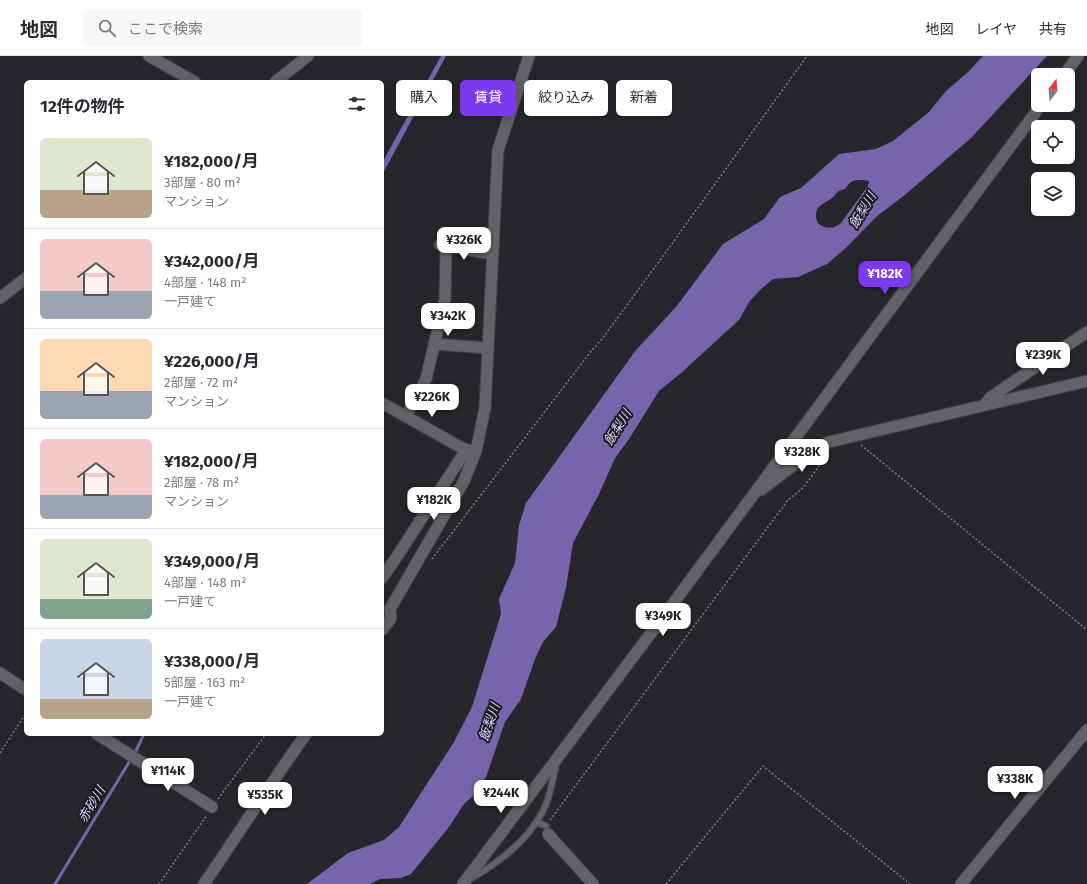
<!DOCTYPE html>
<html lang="ja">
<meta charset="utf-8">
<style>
:root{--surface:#fff;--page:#f7f7f7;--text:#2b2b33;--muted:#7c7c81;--line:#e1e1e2;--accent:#7c3aed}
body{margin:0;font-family:"Fira Sans","Noto Sans JP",sans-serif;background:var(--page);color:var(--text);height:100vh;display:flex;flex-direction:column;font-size:15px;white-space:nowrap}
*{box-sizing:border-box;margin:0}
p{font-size:13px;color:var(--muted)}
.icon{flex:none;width:22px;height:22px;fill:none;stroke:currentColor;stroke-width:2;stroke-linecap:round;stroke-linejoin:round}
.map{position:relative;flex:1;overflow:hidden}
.drawer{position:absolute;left:24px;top:24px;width:360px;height:656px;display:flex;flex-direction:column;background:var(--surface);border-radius:6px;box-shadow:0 2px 10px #0003}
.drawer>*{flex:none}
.guide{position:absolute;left:396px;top:24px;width:380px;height:36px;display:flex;gap:8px}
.needle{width:26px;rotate:17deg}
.controls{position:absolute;left:1031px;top:12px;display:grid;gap:8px}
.controls a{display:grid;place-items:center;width:44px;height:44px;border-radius:6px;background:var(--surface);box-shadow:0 2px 10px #0003;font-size:20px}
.price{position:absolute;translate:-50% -34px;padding:0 9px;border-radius:8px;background:#fff;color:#222;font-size:13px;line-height:26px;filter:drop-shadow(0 1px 2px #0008)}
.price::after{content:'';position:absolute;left:50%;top:24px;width:12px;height:9px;margin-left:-6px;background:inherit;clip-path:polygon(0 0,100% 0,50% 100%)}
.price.selected{background:var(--accent);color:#fff}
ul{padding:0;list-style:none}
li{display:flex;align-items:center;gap:12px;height:100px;padding:0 16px}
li+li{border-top:1px solid var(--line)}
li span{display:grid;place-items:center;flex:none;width:112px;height:80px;border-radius:6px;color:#555}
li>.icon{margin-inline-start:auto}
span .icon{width:48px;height:48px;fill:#fffc;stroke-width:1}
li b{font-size:17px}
h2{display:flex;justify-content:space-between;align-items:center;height:48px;padding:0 16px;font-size:17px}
.pill{padding:0 14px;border-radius:6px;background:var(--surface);box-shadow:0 2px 10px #0003;font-size:14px;line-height:36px}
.pill.selected{background:var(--accent);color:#fff}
header{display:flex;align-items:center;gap:24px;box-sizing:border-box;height:56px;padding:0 20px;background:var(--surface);border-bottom:1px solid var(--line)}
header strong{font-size:19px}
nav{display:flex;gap:22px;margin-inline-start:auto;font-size:14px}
.search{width:280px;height:36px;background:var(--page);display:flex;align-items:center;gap:10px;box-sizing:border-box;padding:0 14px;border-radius:6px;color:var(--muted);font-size:15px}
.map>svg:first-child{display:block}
.water{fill:#7765ac;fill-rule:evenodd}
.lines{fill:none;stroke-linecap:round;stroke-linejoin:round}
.stream{stroke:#7765ac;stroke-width:3}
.service-casing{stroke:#454449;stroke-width:8}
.minor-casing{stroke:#454449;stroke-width:13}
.tertiary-casing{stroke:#454449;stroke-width:13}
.path{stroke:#7c7c81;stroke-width:1.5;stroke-dasharray:2 2;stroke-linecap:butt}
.service{stroke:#636169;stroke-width:5.5}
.minor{stroke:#636169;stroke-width:11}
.tertiary{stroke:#636169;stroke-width:11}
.labels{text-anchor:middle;stroke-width:4;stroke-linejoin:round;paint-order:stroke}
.water-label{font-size:13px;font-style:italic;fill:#ddd4fd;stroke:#1d1c23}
</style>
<header>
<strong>地図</strong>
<div class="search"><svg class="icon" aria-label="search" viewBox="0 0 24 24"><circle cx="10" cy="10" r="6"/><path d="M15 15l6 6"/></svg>ここで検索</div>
<nav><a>地図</a><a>レイヤ</a><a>共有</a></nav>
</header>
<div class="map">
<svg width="1087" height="828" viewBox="0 0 1087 828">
<rect width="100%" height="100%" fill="#27262c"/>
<path class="water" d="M441 0H446L382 119V107Z
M983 0H1047L971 82 906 138 876 161 847 191 827 208 798 221 773 223 761 233 749 246 739 264 681 317 659 335 629 383 615 402 599 438 573 487 566 532 556 571 543 586 535 603 521 643 505 666 486 721 474 739 464 748 449 771 411 818 401 822 380 823 370 828H307L348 797 384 784 399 771 454 686 472 651 501 558 499 543 515 507 519 469 526 447 636 294 676 251 723 188 764 163 780 141 801 132 839 98 876 93 893 85 929 56 946 35 968 16ZM863 124 869 125 868 130 841 167C833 175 815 173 816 159 816 149 826 147 832 142 835 140 836 137 839 135 840 134 843 134 845 133 847 131 848 128 851 126 855 124 859 124 863 124Z"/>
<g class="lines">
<path class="stream" d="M134 699 144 678
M55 828 131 703"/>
<g class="service-casing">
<path id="service" d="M537 766 546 770
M470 823C500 806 532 782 546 748 551 736 553 722 556 709"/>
</g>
<g class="minor-casing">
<path id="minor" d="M149 0 195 26
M1064 19 1078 0
M275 26 308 0
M440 189 493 198
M0 242 26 222
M434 288 487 292
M382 347 462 392 471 395
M986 347 991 341 1087 276
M406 360 426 323 445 243 446 191
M761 434 795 408 829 386 1087 325
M382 522 396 502 466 394
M382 574 391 562 390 553 464 425 476 395 485 352 498 94 529 0
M0 617 26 634
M97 678 212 751
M548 778 593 828
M204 828C238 778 271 727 306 678
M463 828 669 553 1041 49"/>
</g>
<g class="tertiary-casing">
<path id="tertiary" d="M961 828 1087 674"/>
</g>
<path class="path" d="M861 389 1087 574
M432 503 592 294 602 283 666 196 807 0
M0 697 26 657
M218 743 266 678
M550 764 788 444 803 432 824 403
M159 828 207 759
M666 828 763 710 910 828"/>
<use href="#service" class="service"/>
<use href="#minor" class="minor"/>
<use href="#tertiary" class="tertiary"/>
</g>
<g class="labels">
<g class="water-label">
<text transform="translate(862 154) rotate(-59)" y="5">飯梨川</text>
<text transform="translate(617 371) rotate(-58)" y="5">飯梨川</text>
<text transform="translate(489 666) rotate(-71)" y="5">飯梨川</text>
<text transform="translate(91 748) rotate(-59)" y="5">赤砂川</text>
</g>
</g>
</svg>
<div class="controls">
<a><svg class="needle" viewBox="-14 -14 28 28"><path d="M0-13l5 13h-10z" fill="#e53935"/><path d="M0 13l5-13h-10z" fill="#7c7c81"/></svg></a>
<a><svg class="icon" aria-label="locate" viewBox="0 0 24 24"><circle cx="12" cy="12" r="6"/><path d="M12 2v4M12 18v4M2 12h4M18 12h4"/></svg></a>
<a><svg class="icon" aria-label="layers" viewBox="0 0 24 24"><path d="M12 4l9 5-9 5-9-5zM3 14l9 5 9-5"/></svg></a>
</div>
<b class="price" style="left:464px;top:205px">¥326K</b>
<b class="price selected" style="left:885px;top:239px">¥182K</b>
<b class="price" style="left:448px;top:281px">¥342K</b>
<b class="price" style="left:1043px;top:320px">¥239K</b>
<b class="price" style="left:432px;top:362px">¥226K</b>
<b class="price" style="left:802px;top:417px">¥328K</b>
<b class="price" style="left:434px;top:465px">¥182K</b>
<b class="price" style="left:663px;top:581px">¥349K</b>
<b class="price" style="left:168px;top:736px">¥114K</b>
<b class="price" style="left:1015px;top:744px">¥338K</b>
<b class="price" style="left:501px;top:758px">¥244K</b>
<b class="price" style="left:265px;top:760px">¥535K</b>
<div class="guide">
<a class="pill">購入</a>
<a class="pill selected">賃貸</a>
<a class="pill">絞り込み</a>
<a class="pill">新着</a>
</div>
<section class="drawer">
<h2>12件の物件<svg class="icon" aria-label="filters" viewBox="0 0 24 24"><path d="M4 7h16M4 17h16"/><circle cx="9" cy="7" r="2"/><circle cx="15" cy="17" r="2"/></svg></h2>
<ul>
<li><span style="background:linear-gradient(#dfe7d0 65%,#b9a48a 0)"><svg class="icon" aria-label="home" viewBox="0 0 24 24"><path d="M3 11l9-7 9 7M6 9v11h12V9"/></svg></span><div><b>¥182,000/月</b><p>3部屋 · 80 m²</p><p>マンション</p></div></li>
<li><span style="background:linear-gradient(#f6c9c9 65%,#9aa5b1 0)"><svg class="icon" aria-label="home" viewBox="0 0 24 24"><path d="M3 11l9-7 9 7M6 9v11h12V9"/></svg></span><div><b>¥342,000/月</b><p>4部屋 · 148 m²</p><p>一戸建て</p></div></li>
<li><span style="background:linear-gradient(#ffd9b3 65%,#9aa5b1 0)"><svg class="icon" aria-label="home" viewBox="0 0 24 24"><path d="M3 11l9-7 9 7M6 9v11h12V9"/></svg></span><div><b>¥226,000/月</b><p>2部屋 · 72 m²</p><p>マンション</p></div></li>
<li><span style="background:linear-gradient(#f6c9c9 70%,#9aa5b1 0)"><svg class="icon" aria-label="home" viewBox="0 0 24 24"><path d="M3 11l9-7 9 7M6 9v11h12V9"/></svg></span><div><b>¥182,000/月</b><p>2部屋 · 78 m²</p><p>マンション</p></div></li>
<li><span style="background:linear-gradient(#dfe7d0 75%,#7fa58c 0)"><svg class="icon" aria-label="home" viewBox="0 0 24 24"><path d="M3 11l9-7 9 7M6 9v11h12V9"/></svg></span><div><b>¥349,000/月</b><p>4部屋 · 148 m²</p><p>一戸建て</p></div></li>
<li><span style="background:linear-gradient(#c9d6e8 75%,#b9a48a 0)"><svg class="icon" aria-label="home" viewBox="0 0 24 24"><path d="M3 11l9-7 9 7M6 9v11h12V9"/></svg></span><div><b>¥338,000/月</b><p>5部屋 · 163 m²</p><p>一戸建て</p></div></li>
</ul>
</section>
</div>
